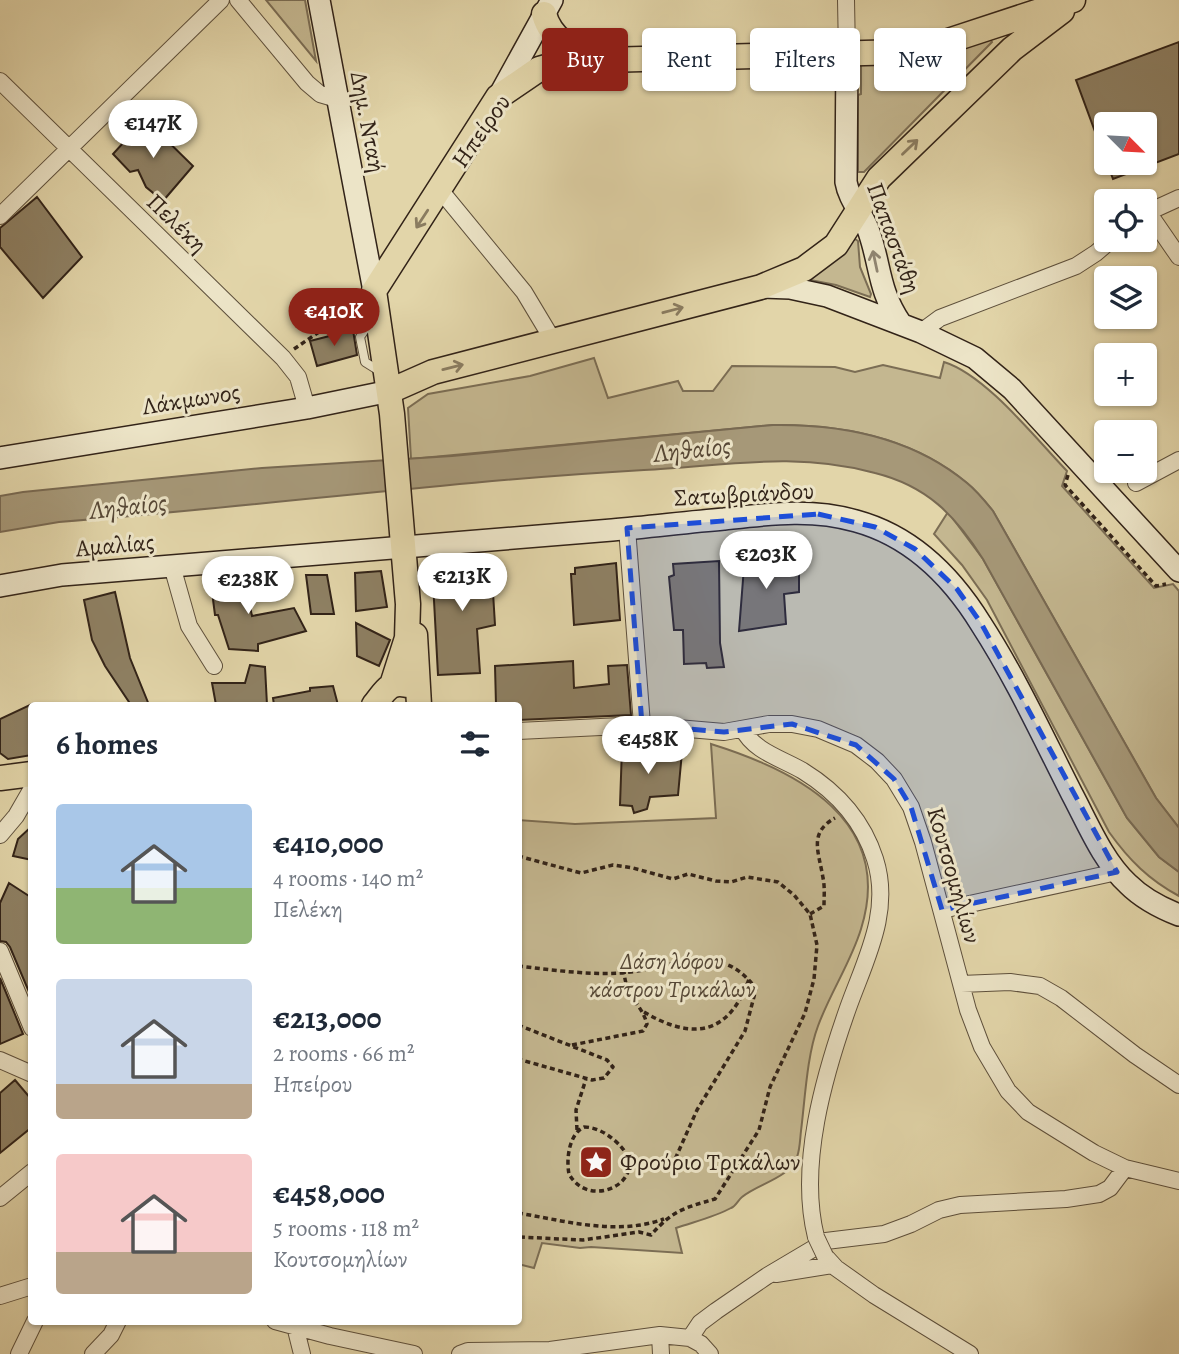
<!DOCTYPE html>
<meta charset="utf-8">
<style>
:root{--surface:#fff;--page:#f2f2f3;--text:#1f2937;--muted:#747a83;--accent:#8f2418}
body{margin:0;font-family:Alegreya,serif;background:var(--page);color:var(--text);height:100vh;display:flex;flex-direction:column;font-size:26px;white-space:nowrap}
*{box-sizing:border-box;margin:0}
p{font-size:23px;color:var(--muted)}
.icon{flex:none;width:38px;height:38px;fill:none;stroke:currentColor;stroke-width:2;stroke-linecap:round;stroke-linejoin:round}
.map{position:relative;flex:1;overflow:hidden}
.side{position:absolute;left:28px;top:702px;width:494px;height:623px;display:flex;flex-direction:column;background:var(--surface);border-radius:7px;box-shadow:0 2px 5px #0004}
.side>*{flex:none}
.top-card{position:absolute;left:542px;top:28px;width:530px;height:63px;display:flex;gap:14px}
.needle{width:46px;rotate:114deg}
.controls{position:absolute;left:1094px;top:112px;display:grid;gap:14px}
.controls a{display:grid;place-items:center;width:63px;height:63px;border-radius:7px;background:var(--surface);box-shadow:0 2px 5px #0004;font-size:35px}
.price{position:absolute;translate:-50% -60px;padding:0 16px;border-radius:24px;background:#fff;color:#222;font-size:23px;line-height:46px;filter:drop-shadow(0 2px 4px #0008)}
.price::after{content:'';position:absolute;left:50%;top:42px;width:21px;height:16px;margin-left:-10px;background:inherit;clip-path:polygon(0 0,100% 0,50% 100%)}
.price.active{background:var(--accent);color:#fff}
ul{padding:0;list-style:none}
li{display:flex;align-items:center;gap:21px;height:175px;padding:0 28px}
li span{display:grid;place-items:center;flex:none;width:196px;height:140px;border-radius:7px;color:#555}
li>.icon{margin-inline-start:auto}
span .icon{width:84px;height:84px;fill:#fffc;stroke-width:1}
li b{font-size:30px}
h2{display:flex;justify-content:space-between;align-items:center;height:84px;padding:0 28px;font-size:30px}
.pill{padding:0 24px;border-radius:7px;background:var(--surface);box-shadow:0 2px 5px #0004;font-size:24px;line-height:63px}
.pill.active{background:var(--accent);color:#fff}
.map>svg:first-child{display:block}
.green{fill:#c4b790;stroke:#7b6d54;stroke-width:2}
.water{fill:#a69878;stroke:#786952;stroke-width:2}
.building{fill:#8e8063;stroke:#322318;stroke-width:2}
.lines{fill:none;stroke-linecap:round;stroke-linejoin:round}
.lane-casing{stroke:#5e503c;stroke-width:10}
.street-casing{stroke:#5e503c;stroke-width:18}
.secondary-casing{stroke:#322318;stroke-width:24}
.primary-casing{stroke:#322318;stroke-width:27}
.path{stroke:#322318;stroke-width:3.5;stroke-dasharray:5 3.5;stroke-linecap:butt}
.lane{stroke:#ece4c7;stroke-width:8}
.street{stroke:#ece4c7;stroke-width:16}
.secondary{stroke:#ece4c7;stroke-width:21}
.primary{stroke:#e2d5a9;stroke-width:24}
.street-bridge-casing{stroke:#5e503c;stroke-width:18;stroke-linecap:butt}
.street-bridge{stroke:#ece4c7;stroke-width:16}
.oneway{stroke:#8a7c60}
.oneway2{stroke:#8f8470}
.marked{fill:#1d4ed8;fill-opacity:0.2;stroke:#1d4ed8;stroke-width:5;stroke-dasharray:14 9;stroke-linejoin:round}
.labels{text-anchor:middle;stroke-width:6;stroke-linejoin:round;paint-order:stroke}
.street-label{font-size:24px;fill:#322318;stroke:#ece4c7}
.park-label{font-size:24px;font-style:italic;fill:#564836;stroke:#ece4c7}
.poi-label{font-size:24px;fill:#322318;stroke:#ece4c7;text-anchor:start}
.water-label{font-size:26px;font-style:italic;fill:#554635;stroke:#ece4c7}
</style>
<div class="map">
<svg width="1179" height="1354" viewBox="0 0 1179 1354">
<rect width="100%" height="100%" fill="#e2d5a9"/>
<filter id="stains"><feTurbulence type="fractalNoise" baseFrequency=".00286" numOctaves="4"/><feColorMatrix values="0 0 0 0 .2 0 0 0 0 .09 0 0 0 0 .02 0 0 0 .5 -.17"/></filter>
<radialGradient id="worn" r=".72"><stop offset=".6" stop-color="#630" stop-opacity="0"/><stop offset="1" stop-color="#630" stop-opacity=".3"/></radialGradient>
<path class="green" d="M266 0H305L316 61Z
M988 35 992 42 864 172H858V95L861 94V65Z
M855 239 858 241 860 267 871 294 870 297 836 285 805 279Z
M594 358 608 398 678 381 683 391H713L732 366 835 367 855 372 883 365 940 378 944 362C986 375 1036 439 1067 471L1062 486 1154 588 1173 584 1179 591V828L1156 798 993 511C985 501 977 491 967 483 913 438 842 424 773 425L411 459 408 408 428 394 530 376Z
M948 512 983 559 1127 818 1159 857 1179 872V896C1149 880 1129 860 1109 832L987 600 962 565 934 534Z
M711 744C798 771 895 821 861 929 851 962 830 993 818 1026 807 1055 805 1099 801 1131 800 1139 800 1149 797 1157 790 1178 757 1184 742 1197 738 1200 736 1206 731 1208 715 1217 693 1222 676 1228L682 1253 591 1247 580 1248 542 1243 534 1268 518 1264V820L575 824 716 818Z"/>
<path class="water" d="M773 425C842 424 913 438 967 483 977 491 985 501 993 511L1156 798 1179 828V872L1159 857 1127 818 983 559C955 515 927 486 875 473 795 451 724 466 644 470 448 481 254 507 59 522L0 532V496L23 492 262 468 452 456Z"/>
<path class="building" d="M1179 42V154L1113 179 1107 163H1144V124H1106L1104 156 1076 80Z
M145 119 193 166 163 201 146 187 138 170 130 172 113 154Z
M37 197 82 257 43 298 0 247V228Z
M353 330 357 355 317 366 310 341Z
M778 549 780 569 799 570V592L784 594 786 624 739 631 745 554 759 555V552Z
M491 560 495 625 477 629 480 673 438 675 432 563Z
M719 561 720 643 724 667 707 668 706 663 684 664 683 630H674L669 577 674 575 673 564Z
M616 563 620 620 574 625 571 574H575V568Z
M381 571 387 607 356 611 355 573Z
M243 574 252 616 294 608 306 631 258 644V651L229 649 218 615H215L210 576Z
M306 575H327L334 614H311Z
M115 592 130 658 149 705H131L105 666 92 640 84 600Z
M356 623 390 640 379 666 357 656Z
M573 661 574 688 609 684 608 666 627 665 631 715 518 720V705H496L495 666Z
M250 665 265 667 267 705H216L212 683H245Z
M333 686 338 705H274L273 698 310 691V688Z
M32 704V755L8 759 0 753V719Z
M650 747 651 753 682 752 678 795 650 797 647 809 634 813 632 806 620 805 622 748Z
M32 826V860L13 856 18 839Z
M9 883 32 898V999L10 947 6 942 0 941V903Z
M0 978 23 1034 0 1044Z
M15 1080 32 1100V1127L0 1153V1093Z"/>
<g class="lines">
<g class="lane-casing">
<path id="lane" d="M371 321 360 337 365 362 381 372"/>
</g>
<g class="street-casing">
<path id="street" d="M238 0 307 83 320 94 337 99
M846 0 847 53
M0 81 283 358 298 377 307 408
M441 191 524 292 554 342
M1148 212 1179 257
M1144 214 1179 198
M0 216 221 0
M921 332 940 318 1076 266 1096 253 1111 240
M1136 483 1179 460
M627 528 642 725
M172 566 189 626 214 666
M743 729C753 751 783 759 803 771 837 792 863 821 875 859 892 912 865 960 848 1008 824 1076 798 1165 816 1237
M518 731 642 725 724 732 769 724H792L818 729 856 745 877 761 894 779 911 807 923 842 968 1010 982 1047 1008 1091 1028 1112 1094 1153 1125 1168 1179 1181
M0 835 16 816 31 790
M942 910 1117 872
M0 951 32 1028
M961 984 1010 982 1040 986 1061 998 1135 1055 1179 1085
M0 1060 32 1074
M0 1198 32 1172
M825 1256 836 1268 874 1295 970 1354
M776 1274 832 1265
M0 1296 32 1286
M275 1321 330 1336 414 1354
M295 1326 302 1354
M660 1335 661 1354
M690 1338 700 1323 716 1311 767 1276 826 1241 884 1234 911 1224 939 1210 960 1205 1066 1199 1099 1194 1110 1188 1125 1168
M19 1354 35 1321
M93 1354 111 1335 118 1321
M460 1354 468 1351 550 1350 660 1335 690 1338 701 1344 710 1354"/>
</g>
<g class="secondary-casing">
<path id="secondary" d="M319 0 374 291
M847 53 846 182C849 200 863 214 869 232 881 267 878 290 901 324
M499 96 552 0
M762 287 790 288 827 296 921 332 975 358 1012 389 1179 571
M0 458 307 408 390 391
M0 586 62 575C245 561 428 545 612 530 649 527 687 522 724 519 769 514 812 508 856 521 911 536 952 577 981 624 1016 678 1043 737 1072 794 1088 824 1103 861 1128 884 1142 898 1161 908 1179 915"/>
</g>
<g class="primary-casing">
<path id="primary" d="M544 14C551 40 572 49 595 59
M390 391 433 372 761 287 804 269 836 245 879 178 1012 49 1062 11
M415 635 419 705
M392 685 407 638 408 604 392 414 374 291 498 97 539 69 567 61 902 52 933 46 1073 0
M374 705C384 693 389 680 407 685
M0 778 32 774"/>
</g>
<path class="path" d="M294 349 319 332 353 325
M1068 475 1065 485 1156 586 1166 584
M518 856 581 873 613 865 633 868 673 879 688 874 716 881 731 882 747 877 778 882 794 895 810 914 817 945 814 979 805 1013 770 1087 759 1130 715 1199C684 1208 673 1210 651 1235L639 1232 583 1240 518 1237
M810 914 824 906C824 897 825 887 823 878 819 852 808 833 835 818
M518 966C552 970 587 975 621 973 669 970 719 937 756 989L745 1031 697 1110 672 1166
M644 1012C693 1041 729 1035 749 979
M518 1025 607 1060 613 1067 604 1078 592 1080 518 1059
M572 1045 643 1031 647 1024C641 1002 627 1001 624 972
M584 1127C595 1127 606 1133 614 1140 659 1176 591 1214 569 1174 566 1159 569 1134 584 1127Z
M577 1130 576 1110 586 1079
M518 1213C566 1221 617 1236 664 1219"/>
<use href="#lane" class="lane"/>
<use href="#street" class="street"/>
<use href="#secondary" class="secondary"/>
<use href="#primary" class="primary"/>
<g class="street-bridge-casing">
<path id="street-bridge" d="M816 1237 825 1256"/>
</g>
<use href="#street-bridge" class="street-bridge"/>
</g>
<defs><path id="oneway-shaft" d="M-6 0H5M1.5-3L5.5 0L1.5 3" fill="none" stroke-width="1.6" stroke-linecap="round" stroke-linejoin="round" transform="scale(1.75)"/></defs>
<g class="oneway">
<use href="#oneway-shaft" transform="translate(910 147) rotate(-44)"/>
<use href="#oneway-shaft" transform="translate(422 219) rotate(123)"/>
<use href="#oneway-shaft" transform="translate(673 310) rotate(-15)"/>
<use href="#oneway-shaft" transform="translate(453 367) rotate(-14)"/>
</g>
<use class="oneway2" href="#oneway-shaft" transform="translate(875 261) rotate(-102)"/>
<path class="marked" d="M818 514 875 527 915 549 957 589 981 623 1117 872 942 910 911 807 894 779 856 745 792 724 724 732 642 725 627 528Z"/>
<defs>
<g id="sight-square" transform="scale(1.75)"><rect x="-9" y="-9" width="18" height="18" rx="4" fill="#8f2418" stroke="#ece4c7"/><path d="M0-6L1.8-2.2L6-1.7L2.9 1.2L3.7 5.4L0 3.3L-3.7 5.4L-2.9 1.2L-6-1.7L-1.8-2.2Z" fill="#fff"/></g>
</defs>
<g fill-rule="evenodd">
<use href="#sight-square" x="596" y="1162"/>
</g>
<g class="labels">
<g class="street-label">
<text transform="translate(368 122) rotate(79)" y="8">Δημ. Νταή</text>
<text transform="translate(481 131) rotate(-55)" y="8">Ηπείρου</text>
<text transform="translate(177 223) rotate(44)" y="8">Πελέκη</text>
<text transform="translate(894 238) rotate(70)" y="8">Παπαστάθη</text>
<text transform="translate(191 399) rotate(-9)" y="8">Λάκμωνος</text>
<text transform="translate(744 494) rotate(-3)" y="8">Σατωβριάνδου</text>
<text transform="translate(115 545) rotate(-5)" y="8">Αμαλίας</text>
<text transform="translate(954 875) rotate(74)" y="8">Κουτσομηλίων</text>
</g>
<g class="park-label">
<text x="672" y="969">Δάση λόφου<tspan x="672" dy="28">κάστρου Τρικάλων</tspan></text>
</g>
<g class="poi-label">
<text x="620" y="1170">Φρούριο Τρικάλων</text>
</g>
<g class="water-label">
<text transform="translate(692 449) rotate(-6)" y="9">Ληθαίος</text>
<text transform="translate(128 506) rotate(-6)" y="9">Ληθαίος</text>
</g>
</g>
<rect width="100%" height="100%" filter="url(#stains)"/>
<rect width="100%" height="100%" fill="url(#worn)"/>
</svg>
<div class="controls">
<a><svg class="needle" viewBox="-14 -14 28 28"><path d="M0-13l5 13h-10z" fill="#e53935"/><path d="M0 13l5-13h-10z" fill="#747a83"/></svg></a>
<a><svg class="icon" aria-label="locate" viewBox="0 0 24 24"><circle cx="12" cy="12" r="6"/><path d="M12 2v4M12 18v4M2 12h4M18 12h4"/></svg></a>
<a><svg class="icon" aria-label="layers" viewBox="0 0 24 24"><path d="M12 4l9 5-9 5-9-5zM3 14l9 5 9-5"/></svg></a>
<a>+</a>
<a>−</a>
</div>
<b class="price" style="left:153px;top:160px">€147K</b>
<b class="price active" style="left:334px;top:348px">€410K</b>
<b class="price" style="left:766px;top:591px">€203K</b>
<b class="price" style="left:462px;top:613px">€213K</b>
<b class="price" style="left:248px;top:616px">€238K</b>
<b class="price" style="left:648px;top:776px">€458K</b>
<div class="top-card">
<a class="pill active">Buy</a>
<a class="pill">Rent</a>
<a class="pill">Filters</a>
<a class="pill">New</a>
</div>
<section class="side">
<h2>6 homes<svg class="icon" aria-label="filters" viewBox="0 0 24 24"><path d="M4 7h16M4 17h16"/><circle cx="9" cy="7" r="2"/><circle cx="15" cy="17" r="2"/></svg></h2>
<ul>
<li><span style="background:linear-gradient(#a9c7e8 60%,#8fb573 0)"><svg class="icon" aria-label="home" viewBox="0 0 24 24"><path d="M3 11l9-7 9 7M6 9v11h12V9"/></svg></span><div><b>€410,000</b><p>4 rooms · 140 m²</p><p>Πελέκη</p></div></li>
<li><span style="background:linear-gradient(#c9d6e8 75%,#b9a48a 0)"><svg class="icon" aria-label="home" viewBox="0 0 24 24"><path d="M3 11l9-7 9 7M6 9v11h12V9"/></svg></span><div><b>€213,000</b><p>2 rooms · 66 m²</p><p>Ηπείρου</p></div></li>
<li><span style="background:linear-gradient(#f6c9c9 70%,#b9a48a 0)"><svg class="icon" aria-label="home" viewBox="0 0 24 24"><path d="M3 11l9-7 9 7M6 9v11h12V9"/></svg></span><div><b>€458,000</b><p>5 rooms · 118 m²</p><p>Κουτσομηλίων</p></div></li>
</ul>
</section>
</div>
